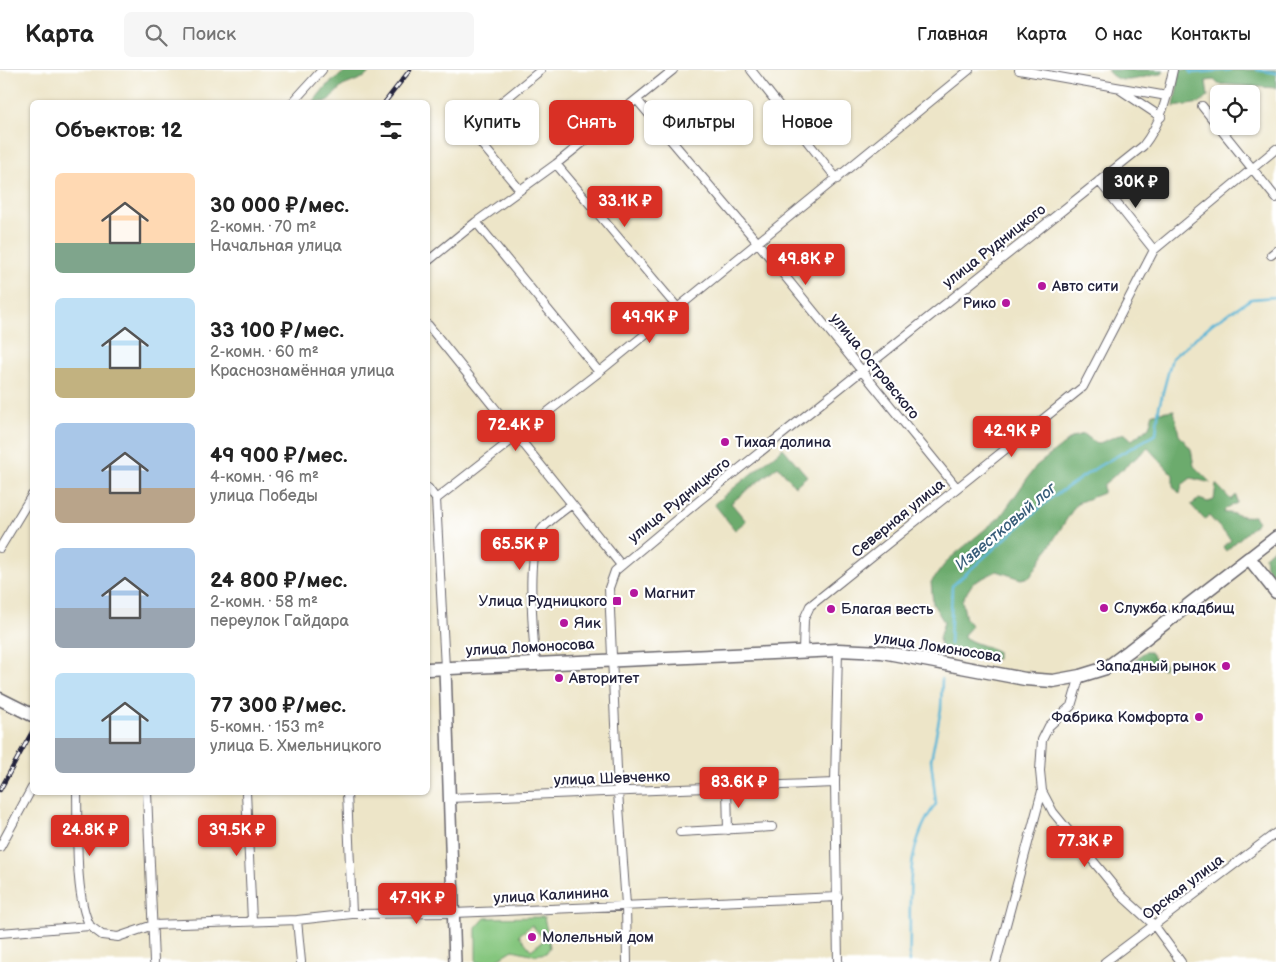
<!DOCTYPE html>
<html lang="ru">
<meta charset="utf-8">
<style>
:root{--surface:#fff;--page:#f6f6f6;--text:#222;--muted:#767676;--line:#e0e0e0;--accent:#d93025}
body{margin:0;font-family:"Balsamiq Sans",sans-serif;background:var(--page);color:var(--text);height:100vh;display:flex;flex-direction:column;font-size:19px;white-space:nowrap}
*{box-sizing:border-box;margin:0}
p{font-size:16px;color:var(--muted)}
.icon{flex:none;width:28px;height:28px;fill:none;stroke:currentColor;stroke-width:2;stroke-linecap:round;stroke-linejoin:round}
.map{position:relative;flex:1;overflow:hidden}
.sheet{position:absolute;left:30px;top:30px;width:400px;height:695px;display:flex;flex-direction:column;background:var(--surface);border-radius:8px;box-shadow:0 1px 4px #0004}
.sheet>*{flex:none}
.banner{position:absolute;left:445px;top:30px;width:475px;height:45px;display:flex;gap:10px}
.controls{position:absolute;left:1210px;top:15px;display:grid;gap:10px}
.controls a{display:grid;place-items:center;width:50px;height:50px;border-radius:8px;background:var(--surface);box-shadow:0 1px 4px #0004;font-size:25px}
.price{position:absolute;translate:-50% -42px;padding:0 11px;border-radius:5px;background:var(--accent);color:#fff;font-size:16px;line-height:32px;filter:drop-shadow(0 1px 2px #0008)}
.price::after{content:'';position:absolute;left:50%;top:30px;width:15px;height:11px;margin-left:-8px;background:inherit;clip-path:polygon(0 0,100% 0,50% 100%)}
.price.active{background:#222;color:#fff}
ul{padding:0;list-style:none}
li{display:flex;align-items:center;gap:15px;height:125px;padding:0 25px}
li span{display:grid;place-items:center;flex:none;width:140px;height:100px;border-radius:8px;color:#555}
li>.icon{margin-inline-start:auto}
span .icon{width:60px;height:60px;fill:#fffc;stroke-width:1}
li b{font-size:21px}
h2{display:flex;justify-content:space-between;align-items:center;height:60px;padding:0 25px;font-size:21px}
.chip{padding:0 18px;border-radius:8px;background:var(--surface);box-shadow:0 1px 4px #0004;font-size:18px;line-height:45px}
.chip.active{background:var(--accent);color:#fff}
header{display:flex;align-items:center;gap:30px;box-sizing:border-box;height:70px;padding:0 25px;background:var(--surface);border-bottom:1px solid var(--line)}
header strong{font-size:24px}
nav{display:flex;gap:28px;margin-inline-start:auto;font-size:18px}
.search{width:350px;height:45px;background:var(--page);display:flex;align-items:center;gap:12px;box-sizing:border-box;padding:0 18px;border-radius:8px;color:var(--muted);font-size:19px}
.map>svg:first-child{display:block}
.green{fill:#85c67e;stroke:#54745c;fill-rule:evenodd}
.forest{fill:#6cab6d;stroke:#476654}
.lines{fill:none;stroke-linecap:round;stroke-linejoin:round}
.stream{stroke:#59b6d7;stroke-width:2.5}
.street-casing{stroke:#69666c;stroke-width:10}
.secondary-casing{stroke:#69666c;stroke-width:14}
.primary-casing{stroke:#69666c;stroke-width:15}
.street{stroke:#fff;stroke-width:8}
.secondary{stroke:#fff;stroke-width:11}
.primary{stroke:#fff;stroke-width:12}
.rail-casing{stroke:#22223b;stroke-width:4.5}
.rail{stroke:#fff;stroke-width:2.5;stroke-dasharray:8;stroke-linecap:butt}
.poi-dot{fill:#b5179e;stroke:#fff;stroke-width:2}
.labels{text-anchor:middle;stroke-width:4.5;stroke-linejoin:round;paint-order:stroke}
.street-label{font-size:15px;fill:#22223b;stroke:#fff}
.poi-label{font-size:15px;fill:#22223b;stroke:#fff;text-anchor:start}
.water-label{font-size:16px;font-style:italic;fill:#385d79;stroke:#fff}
</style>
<header>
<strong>Карта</strong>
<div class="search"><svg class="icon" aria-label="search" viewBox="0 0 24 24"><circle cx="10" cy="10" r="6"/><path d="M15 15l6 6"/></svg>Поиск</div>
<nav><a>Главная</a><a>Карта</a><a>О нас</a><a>Контакты</a></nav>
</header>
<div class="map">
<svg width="1276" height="892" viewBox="0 0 1276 892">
<rect width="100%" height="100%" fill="#fff"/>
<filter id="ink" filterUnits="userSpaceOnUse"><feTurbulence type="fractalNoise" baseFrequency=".02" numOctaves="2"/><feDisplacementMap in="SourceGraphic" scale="10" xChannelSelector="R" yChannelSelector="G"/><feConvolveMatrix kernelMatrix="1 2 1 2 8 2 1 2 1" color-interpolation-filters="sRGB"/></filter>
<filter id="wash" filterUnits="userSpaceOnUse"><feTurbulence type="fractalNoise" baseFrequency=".0096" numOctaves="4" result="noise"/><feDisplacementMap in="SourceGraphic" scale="20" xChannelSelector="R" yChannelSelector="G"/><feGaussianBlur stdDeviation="1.12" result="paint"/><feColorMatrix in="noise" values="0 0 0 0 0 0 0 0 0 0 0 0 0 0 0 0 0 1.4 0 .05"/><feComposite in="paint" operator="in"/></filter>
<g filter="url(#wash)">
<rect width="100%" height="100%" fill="#ede5c8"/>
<path class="green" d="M544 847 550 877 546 883 535 885 513 880 493 892H476V858L485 848ZM532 855 544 870 531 880 519 865Z"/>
<path class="forest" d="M347 0H372L365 7 343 16 326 32H313L326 16Z
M1107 0H1164L1162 4C1146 4 1120 20 1107 0Z
M1180 0H1276V18L1218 14 1214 10 1206 11 1208 26 1200 33 1174 37Z
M1174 340 1179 365 1191 379 1194 396 1211 413 1191 408 1182 415 1180 424 1173 416V405L1148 378 1103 415V423L1077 433 1030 507 1021 509 997 501 973 513 962 530 966 549 972 556 963 566C973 574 985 575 997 581V589L955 586 941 582 939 568 944 552 933 534 931 512 948 490 1001 446 1036 396 1073 367 1084 364 1097 374 1124 363 1132 370 1149 357 1153 343Z
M783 378 807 406 795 416 778 396 731 433 746 451 735 460 714 434Z
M1216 414 1231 430 1236 425 1237 433 1225 439 1224 443C1235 442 1240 448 1254 446L1258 452 1226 481 1223 477 1231 470 1209 446 1204 449 1191 435 1199 429 1208 432 1214 430Z
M1276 476V498L1271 503 1266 496 1265 486Z
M1144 582H1150L1156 590 1165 594 1164 599 1144 594 1140 597 1135 590Z"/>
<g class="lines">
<path class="stream" d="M1190 0 1191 3 1230 0
M1257 0 1276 3
M950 574 952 516 1051 428 1099 396 1156 364 1159 337 1172 288 1213 253 1251 229 1276 227
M909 892C913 837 900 782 936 734L931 690 941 639 942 609"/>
</g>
</g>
<g filter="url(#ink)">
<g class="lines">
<g class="street-casing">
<path id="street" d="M751 0 837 109
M1019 0 1167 26
M1119 19 1161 47
M637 30 758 173 957 418
M293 32 322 0
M1202 36 1276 128
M556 94 677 237
M1099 111 1154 180
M520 120 469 59 541 0
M476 152 599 302
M1271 185 1276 181
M428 191 476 152 556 94 673 0
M428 255 621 495
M428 418 436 429
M0 478 32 425
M838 580 835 713 838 892
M803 581 804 549 810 536 1083 317 1154 180 1276 79
M535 593C534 563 524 481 542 459 550 449 562 442 572 434
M445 598 436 429 599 302 969 0
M727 718 728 760
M1042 721 1053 742 1121 825 1154 855 1181 892
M77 722C78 758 74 826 90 856
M147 722 154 892
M246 722 252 851
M347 722 352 844
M449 728 835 713
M680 762 772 757
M0 777 32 718
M297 850 301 892
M0 863 90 856 102 865 118 867 153 855 297 850 352 844 453 843 838 827
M627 892 626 835 618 722 609 518 615 501 700 430 1143 76C1161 53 1167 28 1173 0
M996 892 1042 721 1040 701 1042 670 1049 656 1071 636 1080 606
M1105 892 1276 763"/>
</g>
<g class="secondary-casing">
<path id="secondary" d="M1249 488 1276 467
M445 598 455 892"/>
</g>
<g class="primary-casing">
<path id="primary" d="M428 599 838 580 882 582 1025 609 1053 611 1080 606 1106 598 1129 581 1249 488 1276 522
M0 629 32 645"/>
</g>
<use href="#street" class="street"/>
<use href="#secondary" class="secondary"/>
<use href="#primary" class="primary"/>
<g class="rail-casing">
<path id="rail" d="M385 32 410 0
M0 720 32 662"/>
</g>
<use href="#rail" class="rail"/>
</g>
</g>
<g class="poi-dot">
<circle cx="1042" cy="216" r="5"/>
<circle cx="1006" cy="233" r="5"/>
<circle cx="725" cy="372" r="5"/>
<circle cx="634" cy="523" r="5"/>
<rect x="612" y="526" width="10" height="10" rx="2.5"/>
<circle cx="1104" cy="538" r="5"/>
<circle cx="831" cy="539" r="5"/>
<circle cx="564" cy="553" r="5"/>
<circle cx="1226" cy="596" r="5"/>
<circle cx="559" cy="608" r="5"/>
<circle cx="1199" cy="647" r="5"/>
<circle cx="532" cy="867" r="5"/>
</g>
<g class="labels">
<g class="street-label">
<text transform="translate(994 176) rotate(-38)" y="5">улица Рудницкого</text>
<text transform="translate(875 296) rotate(51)" y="5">улица Островского</text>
<text transform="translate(679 430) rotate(-39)" y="5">улица Рудницкого</text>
<text transform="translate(898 448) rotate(-39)" y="5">Северная улица</text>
<text transform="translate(530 577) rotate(-3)" y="5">улица Ломоносова</text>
<text transform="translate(938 577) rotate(9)" y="5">улица Ломоносова</text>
<text transform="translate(612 708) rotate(-2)" y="5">улица Шевченко</text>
<text transform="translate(1183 817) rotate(-37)" y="5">Орская улица</text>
<text transform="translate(551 825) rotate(-3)" y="5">улица Калинина</text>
</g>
<g class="poi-label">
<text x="1052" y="221">Авто сити</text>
<text x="996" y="238" text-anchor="end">Рико</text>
<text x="735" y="377">Тихая долина</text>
<text x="644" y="528">Магнит</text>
<text x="607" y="536" text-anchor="end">Улица Рудницкого</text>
<text x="1114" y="543">Служба кладбищ</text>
<text x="841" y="544">Благая весть</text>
<text x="574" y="558">Яик</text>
<text x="1216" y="601" text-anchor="end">Западный рынок</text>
<text x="569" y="613">Авторитет</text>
<text x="1189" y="652" text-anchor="end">Фабрика Комфорта</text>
<text x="542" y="872">Молельный дом</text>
</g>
<g class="water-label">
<text transform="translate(1005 456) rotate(-40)" y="6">Известковый лог</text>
</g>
</g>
</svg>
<div class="controls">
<a><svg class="icon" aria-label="locate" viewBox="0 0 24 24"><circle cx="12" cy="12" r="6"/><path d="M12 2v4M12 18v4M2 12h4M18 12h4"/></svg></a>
</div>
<b class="price active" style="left:1136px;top:139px">30K ₽</b>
<b class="price" style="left:625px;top:158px">33.1K ₽</b>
<b class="price" style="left:806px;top:216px">49.8K ₽</b>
<b class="price" style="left:650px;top:274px">49.9K ₽</b>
<b class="price" style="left:516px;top:382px">72.4K ₽</b>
<b class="price" style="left:1012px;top:388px">42.9K ₽</b>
<b class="price" style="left:520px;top:501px">65.5K ₽</b>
<b class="price" style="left:739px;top:739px">83.6K ₽</b>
<b class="price" style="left:90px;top:787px">24.8K ₽</b>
<b class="price" style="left:237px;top:787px">39.5K ₽</b>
<b class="price" style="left:1085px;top:798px">77.3K ₽</b>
<b class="price" style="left:417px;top:855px">47.9K ₽</b>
<div class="banner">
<a class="chip">Купить</a>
<a class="chip active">Снять</a>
<a class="chip">Фильтры</a>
<a class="chip">Новое</a>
</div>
<section class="sheet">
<h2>Объектов: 12<svg class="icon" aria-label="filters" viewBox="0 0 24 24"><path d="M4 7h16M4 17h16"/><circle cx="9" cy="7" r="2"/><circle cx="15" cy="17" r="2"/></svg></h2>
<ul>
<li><span style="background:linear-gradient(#ffd9b3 70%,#7fa58c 0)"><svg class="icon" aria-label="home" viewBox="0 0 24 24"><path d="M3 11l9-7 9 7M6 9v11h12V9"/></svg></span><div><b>30 000 ₽/мес.</b><p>2-комн. · 70 m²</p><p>Начальная улица</p></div></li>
<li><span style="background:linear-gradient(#bfe0f5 70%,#c2b280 0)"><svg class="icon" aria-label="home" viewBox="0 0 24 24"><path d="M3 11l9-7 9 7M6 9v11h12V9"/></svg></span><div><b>33 100 ₽/мес.</b><p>2-комн. · 60 m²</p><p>Краснознамённая улица</p></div></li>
<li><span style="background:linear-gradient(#a9c7e8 65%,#b9a48a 0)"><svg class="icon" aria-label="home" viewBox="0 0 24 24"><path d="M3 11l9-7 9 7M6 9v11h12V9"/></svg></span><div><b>49 900 ₽/мес.</b><p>4-комн. · 96 m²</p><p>улица Победы</p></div></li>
<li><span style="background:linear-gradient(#a9c7e8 60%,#9aa5b1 0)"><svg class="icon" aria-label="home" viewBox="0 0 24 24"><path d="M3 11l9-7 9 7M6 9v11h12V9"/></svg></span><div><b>24 800 ₽/мес.</b><p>2-комн. · 58 m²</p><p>переулок Гайдара</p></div></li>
<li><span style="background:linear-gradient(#bfe0f5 65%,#9aa5b1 0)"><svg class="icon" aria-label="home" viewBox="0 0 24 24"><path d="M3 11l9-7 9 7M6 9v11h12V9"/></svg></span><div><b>77 300 ₽/мес.</b><p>5-комн. · 153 m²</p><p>улица Б. Хмельницкого</p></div></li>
</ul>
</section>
</div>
